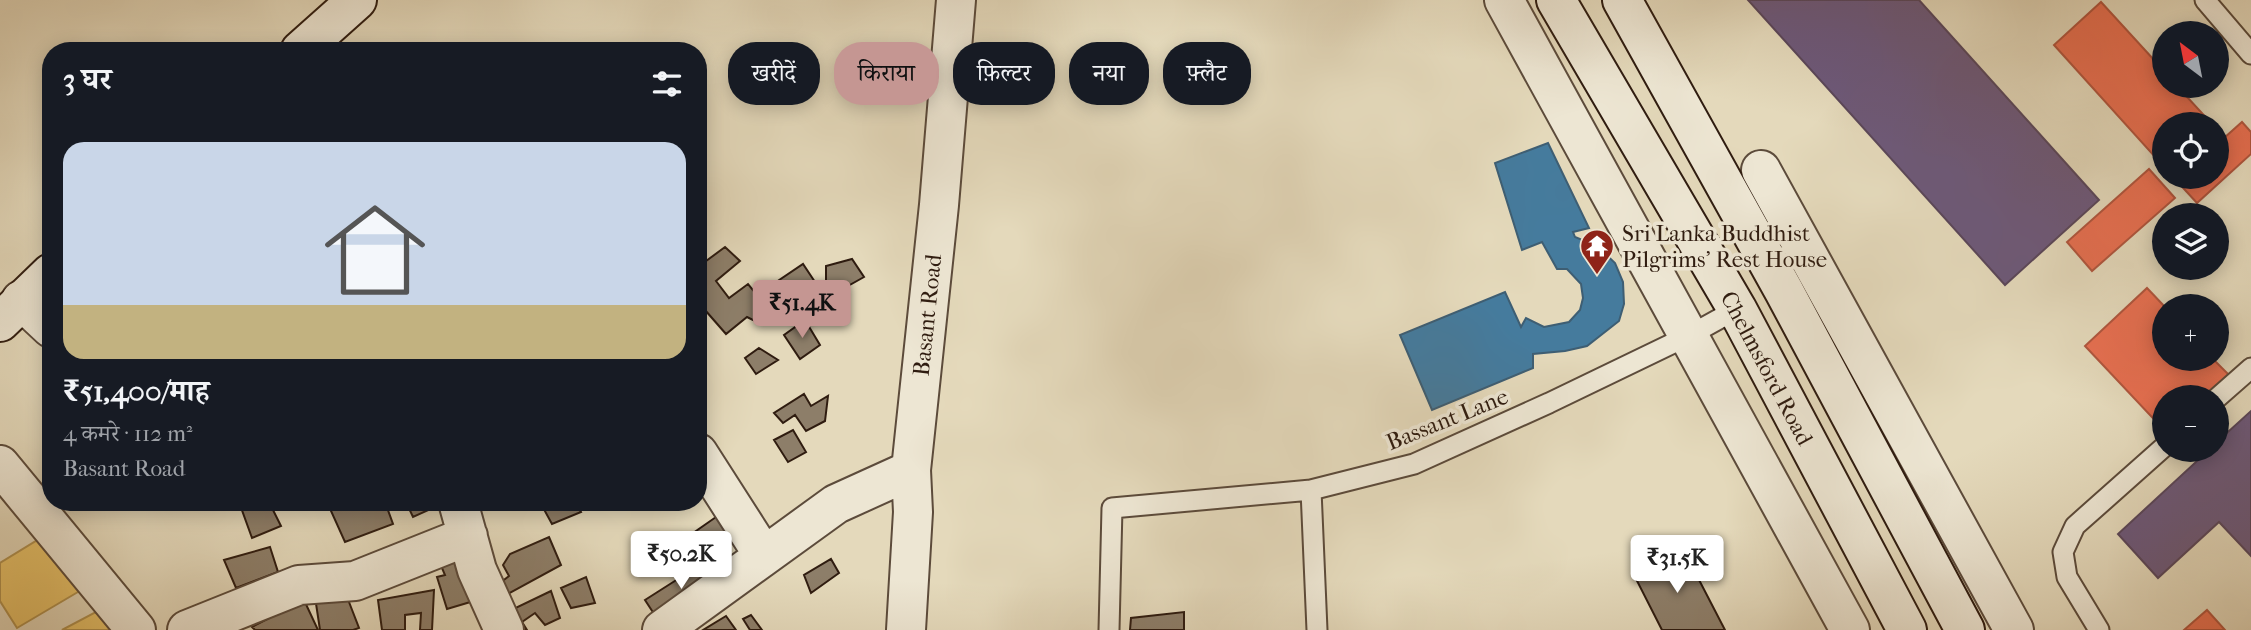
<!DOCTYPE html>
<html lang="hi">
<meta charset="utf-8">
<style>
:root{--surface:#171b24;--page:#20242c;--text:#f1f3f6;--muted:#9ea1a6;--line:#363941;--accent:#c59692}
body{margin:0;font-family:"IM FELL French Canon","Noto Serif Devanagari",serif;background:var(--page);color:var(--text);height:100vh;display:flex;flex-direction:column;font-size:26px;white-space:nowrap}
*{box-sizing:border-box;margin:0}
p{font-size:23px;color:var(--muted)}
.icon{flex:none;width:38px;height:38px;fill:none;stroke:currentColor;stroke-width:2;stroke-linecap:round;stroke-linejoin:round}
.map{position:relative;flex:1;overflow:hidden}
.sheet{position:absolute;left:42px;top:42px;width:665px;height:469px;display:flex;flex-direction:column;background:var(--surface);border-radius:28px;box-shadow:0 4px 18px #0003}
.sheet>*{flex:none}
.top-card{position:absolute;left:728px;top:42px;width:665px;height:63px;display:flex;gap:14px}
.needle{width:46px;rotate:328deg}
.tools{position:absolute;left:2152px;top:21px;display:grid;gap:14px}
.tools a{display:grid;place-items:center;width:77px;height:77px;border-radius:50%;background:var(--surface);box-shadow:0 4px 18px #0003;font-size:35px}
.price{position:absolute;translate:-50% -60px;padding:0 16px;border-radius:7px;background:#fff;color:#222;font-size:23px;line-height:46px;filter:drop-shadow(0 2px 4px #0008)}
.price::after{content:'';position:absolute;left:50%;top:42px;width:21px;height:16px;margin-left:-10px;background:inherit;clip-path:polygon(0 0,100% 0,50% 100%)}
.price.selected{background:var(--accent);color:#111}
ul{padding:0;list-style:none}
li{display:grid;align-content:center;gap:14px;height:371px;padding:0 21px}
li+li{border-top:2px solid var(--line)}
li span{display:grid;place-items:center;height:217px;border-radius:21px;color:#555}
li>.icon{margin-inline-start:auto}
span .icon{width:126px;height:126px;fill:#fffc;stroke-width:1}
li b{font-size:30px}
h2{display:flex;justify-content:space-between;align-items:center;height:84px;padding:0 21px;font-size:30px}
.pill{padding:0 24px;border-radius:28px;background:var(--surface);box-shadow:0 4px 18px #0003;font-size:24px;line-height:63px}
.pill.selected{background:var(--accent);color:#111}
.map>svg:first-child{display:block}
.homes{fill:#e9c46a;stroke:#b1924f;stroke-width:2}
.shops{fill:#e76f51;stroke:#b0563e;stroke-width:2}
.offices{fill:#6d597a;stroke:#5a475a;stroke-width:2}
.public{fill:#457b9d;stroke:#3e5e73;stroke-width:2}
.building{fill:#8d7e69;stroke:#2f1c10;stroke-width:2}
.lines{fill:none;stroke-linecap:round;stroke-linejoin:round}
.lane-casing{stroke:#5c4b3b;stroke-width:23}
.street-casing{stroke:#5c4b3b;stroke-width:42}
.secondary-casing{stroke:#2f1c10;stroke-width:42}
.lane{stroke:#ede6d3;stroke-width:19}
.street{stroke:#ede6d3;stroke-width:38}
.secondary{stroke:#ede6d3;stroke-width:38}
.labels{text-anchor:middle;stroke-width:7;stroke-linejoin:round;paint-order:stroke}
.poi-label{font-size:23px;fill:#2f1c10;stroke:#ede6d3;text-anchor:start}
.street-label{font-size:23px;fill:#2f1c10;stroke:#ede6d3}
</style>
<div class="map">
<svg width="2251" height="630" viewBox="0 0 2251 630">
<rect width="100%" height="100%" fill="#e4d9bb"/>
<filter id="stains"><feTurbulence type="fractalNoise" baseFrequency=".00286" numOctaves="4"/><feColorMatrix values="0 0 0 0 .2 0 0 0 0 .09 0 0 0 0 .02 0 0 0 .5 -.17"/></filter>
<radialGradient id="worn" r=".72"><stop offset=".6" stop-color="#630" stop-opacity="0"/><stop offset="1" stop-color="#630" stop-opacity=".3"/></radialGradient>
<path class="homes" d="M49 533 83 589 17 628 0 601V563Z
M109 605 122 630H62Z"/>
<path class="shops" d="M2101 2 2165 72V86H2177L2212 124H2165V168L2054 45Z
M2242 122 2251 132V154L2197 203 2173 177H2217V130L2224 138Z
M2149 169 2175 198 2092 271 2067 242Z
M2147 288 2165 307V359H2213L2230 376 2207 397H2165V431L2085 346Z
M2207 610 2225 630H2184Z"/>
<path class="offices" d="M1748 0H1919L2099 200 2005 285Z
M2251 411V556L2219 522 2158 578 2118 534 2209 450H2217V442Z"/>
<path class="public" d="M1548 143 1589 228 1573 232 1575 237 1597 246 1615 263 1623 282 1624 304 1619 321 1587 346 1565 351 1533 354V368L1432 410 1400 335 1505 292 1521 327 1526 318 1544 327 1569 322 1580 310 1583 298 1581 284 1567 269H1557L1542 242 1522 250 1495 163Z"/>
<path class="building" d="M725 247 740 261 716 281 729 298 748 284 757 295 803 264 817 285 826 283V266L852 259 864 277 812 306 790 310 787 303 778 298 757 322 747 317 726 334 698 302V267Z
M805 320 820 345 800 359 784 335Z
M759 348 778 360 756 374 745 358Z
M804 394 811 406 828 396 825 421 806 431 795 415 783 423 774 413Z
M793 430 806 452 788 462 774 440Z
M239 502H269L281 526 252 538Z
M327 502H385L393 524 345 542Z
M406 502H446L413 517Z
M540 502H575L581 512 552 524Z
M726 510 745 535 702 561 686 538Z
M549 537 561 565 506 595 500 583 509 576 503 565 510 554Z
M270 547 278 572 236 588 224 560Z
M1682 547 1725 630H1662L1633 573Z
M459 551 477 600 447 609 437 577 445 575 439 561Z
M831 559 839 573 811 593 804 575Z
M703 563 717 583 658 620 645 600Z
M586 577 595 603 571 608 561 588Z
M434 590 432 630H420L421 613 405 615V630H382L378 600Z
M551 591 560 618 545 625 535 613 522 622 527 630H516L507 612Z
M315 597H357L349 602 359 628 353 630H320Z
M304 600 318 630H255L252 627Z
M1184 612V630H1130L1131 618Z
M751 615 762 630H750L743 619Z
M726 616 736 630H703Z"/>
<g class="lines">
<g class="lane-casing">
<path id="lane" d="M2205 0 2251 54
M2217 398 2251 368
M1311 490 1317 630
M1109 630 1112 508 1311 490 1414 464 1549 403 1690 335 1737 309
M2099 630 2067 577 2063 552 2075 526 2165 446"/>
</g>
<g class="street-casing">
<path id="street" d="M1504 0 1850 630
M1761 170 2014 630
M21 300 51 328
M698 453 764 556
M0 465 136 630
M458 502 477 570 504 630
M187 630 299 585 355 581 468 536
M662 630 836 504 911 470
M906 630 913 512 911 470 939 205 956 0"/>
</g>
<g class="secondary-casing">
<path id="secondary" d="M1556 0 1737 309 1907 630
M1622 0 1784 291 1965 630
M300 51 357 0
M0 322 51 273"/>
</g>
<use href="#lane" class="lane"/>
<use href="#street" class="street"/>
<use href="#secondary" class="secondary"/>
</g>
<defs>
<g id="temple-pin" transform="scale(1.75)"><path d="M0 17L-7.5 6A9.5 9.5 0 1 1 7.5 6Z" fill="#8f2418" stroke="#ede6d3"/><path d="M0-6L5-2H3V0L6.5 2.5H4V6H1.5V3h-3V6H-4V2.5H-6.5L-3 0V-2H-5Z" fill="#fff"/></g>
</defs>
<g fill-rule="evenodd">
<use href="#temple-pin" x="1597" y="246"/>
</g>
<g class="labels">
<g class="poi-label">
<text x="1622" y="241">Sri Lanka Buddhist<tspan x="1622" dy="26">Pilgrims' Rest House</tspan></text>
</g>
<g class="street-label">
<text transform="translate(927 315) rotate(-84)" y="8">Basant Road</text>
<text transform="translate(1767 368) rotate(62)" y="8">Chelmsford Road</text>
<text transform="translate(1447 419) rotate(-22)" y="8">Bassant Lane</text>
</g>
</g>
<rect width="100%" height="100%" filter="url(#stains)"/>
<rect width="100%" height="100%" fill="url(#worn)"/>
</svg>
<div class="tools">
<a><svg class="needle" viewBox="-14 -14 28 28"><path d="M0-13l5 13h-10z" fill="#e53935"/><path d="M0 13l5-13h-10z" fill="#9ea1a6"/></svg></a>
<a><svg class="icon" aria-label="locate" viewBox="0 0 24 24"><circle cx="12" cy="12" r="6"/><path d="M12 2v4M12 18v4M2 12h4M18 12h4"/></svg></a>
<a><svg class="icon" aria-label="layers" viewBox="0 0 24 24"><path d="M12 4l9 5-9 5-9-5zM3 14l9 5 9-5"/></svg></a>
<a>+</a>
<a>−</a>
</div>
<b class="price selected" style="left:802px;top:340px">₹51.4K</b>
<b class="price" style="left:681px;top:591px">₹50.2K</b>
<b class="price" style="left:1677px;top:595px">₹31.5K</b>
<div class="top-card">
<a class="pill">खरीदें</a>
<a class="pill selected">किराया</a>
<a class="pill">फ़िल्टर</a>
<a class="pill">नया</a>
<a class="pill">फ़्लैट</a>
</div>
<section class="sheet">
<h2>3 घर<svg class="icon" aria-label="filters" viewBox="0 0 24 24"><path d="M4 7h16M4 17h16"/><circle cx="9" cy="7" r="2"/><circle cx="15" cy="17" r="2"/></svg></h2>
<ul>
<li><span style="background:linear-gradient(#c9d6e8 75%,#c2b280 0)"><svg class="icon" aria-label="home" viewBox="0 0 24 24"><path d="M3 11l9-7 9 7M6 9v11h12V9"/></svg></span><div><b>₹51,400/माह</b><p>4 कमरे · 112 m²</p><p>Basant Road</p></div></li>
</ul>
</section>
</div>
